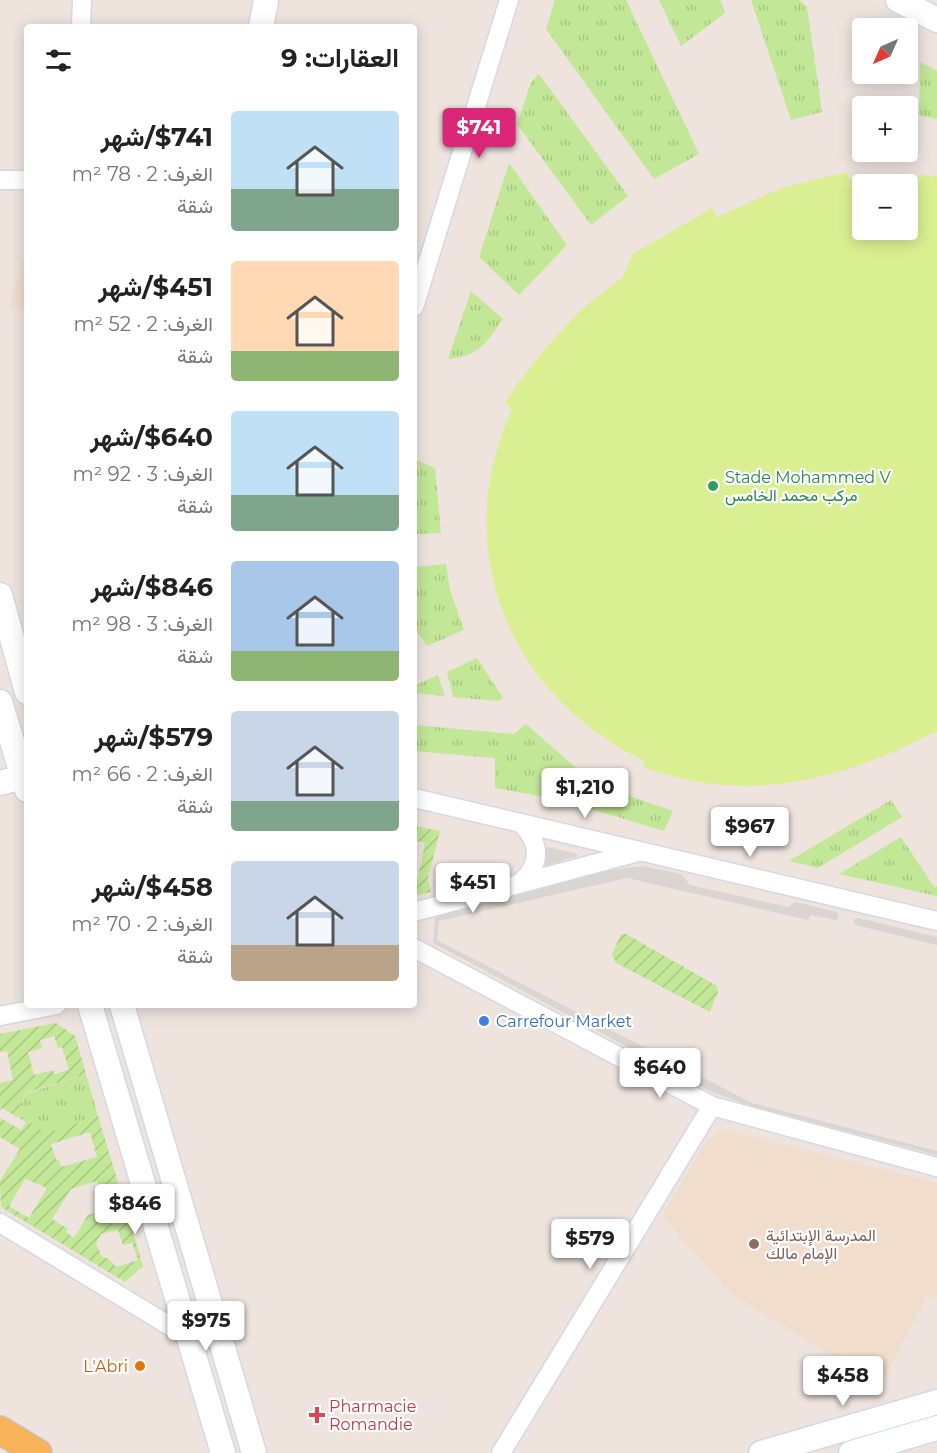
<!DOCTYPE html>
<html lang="ar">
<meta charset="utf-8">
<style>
:root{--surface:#fff;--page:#f2f2f2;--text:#222;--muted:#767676;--accent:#db2777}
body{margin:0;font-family:Montserrat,Vazirmatn,sans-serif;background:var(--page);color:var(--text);direction:rtl;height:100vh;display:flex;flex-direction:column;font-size:22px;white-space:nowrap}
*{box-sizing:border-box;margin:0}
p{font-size:20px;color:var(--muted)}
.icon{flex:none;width:33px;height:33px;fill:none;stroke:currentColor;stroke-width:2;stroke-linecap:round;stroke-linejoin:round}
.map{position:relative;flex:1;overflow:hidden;direction:ltr}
.details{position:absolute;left:24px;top:24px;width:393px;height:984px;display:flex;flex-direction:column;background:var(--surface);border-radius:6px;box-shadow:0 3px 15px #0003;direction:rtl}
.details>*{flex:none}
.needle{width:39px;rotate:225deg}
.controls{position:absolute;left:852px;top:18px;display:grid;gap:12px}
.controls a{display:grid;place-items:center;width:66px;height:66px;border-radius:6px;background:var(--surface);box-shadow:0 3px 15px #0003;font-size:30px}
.price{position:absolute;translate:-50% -51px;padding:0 14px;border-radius:6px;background:#fff;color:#222;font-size:20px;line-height:39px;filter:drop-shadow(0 2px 3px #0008)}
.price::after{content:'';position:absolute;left:50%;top:36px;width:18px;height:14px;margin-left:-9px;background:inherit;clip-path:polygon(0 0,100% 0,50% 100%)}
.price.active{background:var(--accent);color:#fff}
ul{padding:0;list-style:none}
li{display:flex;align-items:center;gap:18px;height:150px;padding:0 18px}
li span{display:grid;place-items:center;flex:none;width:168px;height:120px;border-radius:6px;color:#555}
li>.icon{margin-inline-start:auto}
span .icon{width:72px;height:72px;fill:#fffc;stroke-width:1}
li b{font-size:26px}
h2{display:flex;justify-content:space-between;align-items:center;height:72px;padding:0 18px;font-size:26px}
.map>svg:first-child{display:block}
.education{fill:#f0ddcc}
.grass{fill:url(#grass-tufts)}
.garden{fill:url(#garden-furrows);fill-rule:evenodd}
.pitch{fill:#daef92;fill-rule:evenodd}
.plaza{fill:#dad5d0}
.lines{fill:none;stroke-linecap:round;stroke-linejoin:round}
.street-casing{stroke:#d2d9e5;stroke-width:21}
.secondary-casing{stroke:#d2d9e5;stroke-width:27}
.primary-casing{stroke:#c4c4c4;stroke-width:30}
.street{stroke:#fff;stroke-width:18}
.secondary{stroke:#fff;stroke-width:24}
.primary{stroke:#f8b358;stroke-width:27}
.leisure-dot{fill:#2e9e5b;stroke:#fff;stroke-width:2}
.shop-dot{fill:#3f7fe0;stroke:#fff;stroke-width:2}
.education-dot{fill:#8d6e63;stroke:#fff;stroke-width:2}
.food-dot{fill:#e8710a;stroke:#fff;stroke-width:2}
.health-dot{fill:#e0444e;stroke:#fff;stroke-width:2}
.labels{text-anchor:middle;stroke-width:4.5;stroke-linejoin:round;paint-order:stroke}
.leisure-label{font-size:16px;fill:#27864d;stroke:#fff;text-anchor:start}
.shop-label{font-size:16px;fill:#366cbe;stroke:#fff;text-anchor:start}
.education-label{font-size:16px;fill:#785e54;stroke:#fff;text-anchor:start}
.food-label{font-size:16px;fill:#c56008;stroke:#fff;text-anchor:end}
.health-label{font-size:16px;fill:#be3a42;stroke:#fff;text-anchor:start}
</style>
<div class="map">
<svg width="937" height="1453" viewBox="0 0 937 1453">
<defs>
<pattern id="grass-tufts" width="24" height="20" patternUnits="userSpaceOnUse" patternTransform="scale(1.5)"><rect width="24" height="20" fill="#c2e797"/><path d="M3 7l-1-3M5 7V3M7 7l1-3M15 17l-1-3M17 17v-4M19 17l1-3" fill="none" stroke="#a7c682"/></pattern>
<pattern id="garden-furrows" width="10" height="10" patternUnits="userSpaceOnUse" patternTransform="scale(1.5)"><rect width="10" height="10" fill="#c2e797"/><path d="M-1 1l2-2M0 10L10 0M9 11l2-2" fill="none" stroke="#a7c682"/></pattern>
</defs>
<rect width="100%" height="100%" fill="#eee3dd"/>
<path class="education" d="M27 247V312L10 306Z
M722 1131H731L937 1183V1297L936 1300 927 1296 881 1385 732 1295 662 1216 706 1141Z"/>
<path class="grass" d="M555 0H626L699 154 654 179 546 29Z
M659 0H720L725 13 681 46Z
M751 0H799L807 7 822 112 791 120Z
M920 62 937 71V119L919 115Z
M539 74 628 196 591 225 517 124 531 82Z
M509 163 567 245 519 295 479 257Z
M471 291 503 319C485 344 480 356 448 359Z
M414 459 435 468 441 533 414 534Z
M446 564 450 590 464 630 427 646 414 628V567Z
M477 658 503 698 498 701 453 697 447 672Z
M438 675 445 696 414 693V686Z
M526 724 576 768 557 799 495 788V758L414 751V725L514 734Z
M600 786 673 811 664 831 591 809Z
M891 800 902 817 818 868 789 861Z
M901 837 934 887 937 886V896L839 874Z
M86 1074 98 1116 46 1133 17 1113 25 1094Z"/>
<path class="garden" d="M414 826 440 831 428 878 431 892 414 896V877H418L425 843 414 840Z
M621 934H626L717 986 718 992 710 1012 616 963 612 954Z
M56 1023 75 1036 86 1074 25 1093 17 1113 46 1133 98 1116 143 1266 125 1282 1 1207 0 1181 20 1149 0 1137V1118L21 1130 26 1122 2 1108 0 1110V1083L13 1080 7 1051 0 1052V1034ZM54 1036 58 1048 62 1047 69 1070 54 1074 53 1070 34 1075 28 1052 42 1048 40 1040ZM90 1132 97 1157 61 1167 59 1160H56L51 1144ZM25 1179 47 1188 29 1218 9 1206ZM97 1181 106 1210 88 1215 74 1238 66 1232 68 1229 52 1219 71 1189ZM118 1230 123 1245 132 1243 138 1260 116 1267 109 1259 101 1256 96 1243 101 1234Z"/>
<path class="pitch" d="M846 172 849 179 887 174 937 176V731C842 780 747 806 643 767L645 761C509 696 448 549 512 409L505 403 517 384 550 343 583 308 622 278 633 254 712 208 717 217 782 188ZM862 184H908V230H862Z"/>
<path class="plaza" d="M543 846 577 854 578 856 545 866Z
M643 866 681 874 690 885 788 907 795 902 837 912 839 917 835 920 811 915 808 920 627 878 439 921 437 940 752 1103 937 1151V1155L751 1106 712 1092 433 943 435 917 610 870Z
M858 918 937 937V945L855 925 853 920Z"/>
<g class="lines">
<g class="street-casing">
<path id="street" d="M81 27 82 0
M0 180H27
M414 307 509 0
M414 798 937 921
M521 823C540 843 542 863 521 882
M414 912 638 852
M414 948 712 1106 937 1167
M0 1016 56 1005
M0 1223 188 1337 218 1331
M501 1453 712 1106"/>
</g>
<g class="secondary-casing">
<path id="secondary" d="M898 0 937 20
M261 27 266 0
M0 595 27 692
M0 702 27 790
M0 783 27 776
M90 1005 223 1453
M122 1005 254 1453
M761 1453 937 1402
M851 1453 937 1428"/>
</g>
<g class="primary-casing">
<path id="primary" d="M0 1430 38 1453"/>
</g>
<use href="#street" class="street"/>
<use href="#secondary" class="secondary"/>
<use href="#primary" class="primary"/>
</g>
<circle class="leisure-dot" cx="713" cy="486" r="6"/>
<circle class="shop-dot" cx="484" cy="1021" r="6"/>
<circle class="education-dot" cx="754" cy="1244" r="6"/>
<circle class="food-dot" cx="140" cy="1366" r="6"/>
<path class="health-dot" d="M314 1406h6v6h6v6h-6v6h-6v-6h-6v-6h6z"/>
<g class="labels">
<g class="leisure-label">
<text x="725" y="483">Stade Mohammed V<tspan x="725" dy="18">مركب محمد الخامس</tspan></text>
</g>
<g class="shop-label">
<text x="496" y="1027">Carrefour Market</text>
</g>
<g class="education-label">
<text x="766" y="1241">المدرسة الإبتدائية<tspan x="766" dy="18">الإمام مالك</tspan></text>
</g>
<g class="food-label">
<text x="128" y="1372">L'Abri</text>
</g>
<g class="health-label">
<text x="329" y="1412">Pharmacie<tspan x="329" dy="18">Romandie</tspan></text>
</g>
</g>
</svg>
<div class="controls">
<a><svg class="needle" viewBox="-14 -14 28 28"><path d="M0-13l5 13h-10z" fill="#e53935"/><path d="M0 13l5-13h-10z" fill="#767676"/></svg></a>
<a>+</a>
<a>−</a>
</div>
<b class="price active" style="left:479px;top:159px">$741</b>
<b class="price" style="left:585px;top:819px">$1,210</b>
<b class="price" style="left:750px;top:858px">$967</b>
<b class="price" style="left:473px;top:914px">$451</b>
<b class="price" style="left:660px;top:1099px">$640</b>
<b class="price" style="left:135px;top:1235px">$846</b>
<b class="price" style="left:590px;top:1270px">$579</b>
<b class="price" style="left:206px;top:1352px">$975</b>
<b class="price" style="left:843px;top:1407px">$458</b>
<section class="details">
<h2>العقارات: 9<svg class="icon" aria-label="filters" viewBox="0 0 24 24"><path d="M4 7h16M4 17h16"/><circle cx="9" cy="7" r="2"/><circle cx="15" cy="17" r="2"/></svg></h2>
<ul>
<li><span style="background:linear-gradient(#bfe0f5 65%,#7fa58c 0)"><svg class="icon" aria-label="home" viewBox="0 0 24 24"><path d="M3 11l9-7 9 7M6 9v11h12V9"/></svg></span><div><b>$741/شهر</b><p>الغرف: 2 · 78 m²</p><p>شقة</p></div></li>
<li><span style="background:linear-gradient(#ffd9b3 75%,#8fb573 0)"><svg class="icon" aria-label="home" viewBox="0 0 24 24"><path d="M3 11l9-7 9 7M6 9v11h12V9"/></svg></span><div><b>$451/شهر</b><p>الغرف: 2 · 52 m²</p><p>شقة</p></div></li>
<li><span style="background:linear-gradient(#bfe0f5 70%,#7fa58c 0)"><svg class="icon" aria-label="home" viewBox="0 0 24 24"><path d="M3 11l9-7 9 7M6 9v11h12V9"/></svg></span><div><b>$640/شهر</b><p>الغرف: 3 · 92 m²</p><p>شقة</p></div></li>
<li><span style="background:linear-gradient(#a9c7e8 75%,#8fb573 0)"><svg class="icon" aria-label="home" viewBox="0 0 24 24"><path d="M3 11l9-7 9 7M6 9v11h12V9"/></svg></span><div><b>$846/شهر</b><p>الغرف: 3 · 98 m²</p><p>شقة</p></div></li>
<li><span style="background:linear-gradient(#c9d6e8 75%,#7fa58c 0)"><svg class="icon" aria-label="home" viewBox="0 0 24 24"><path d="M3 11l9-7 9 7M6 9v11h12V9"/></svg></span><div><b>$579/شهر</b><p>الغرف: 2 · 66 m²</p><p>شقة</p></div></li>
<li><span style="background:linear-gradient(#c9d6e8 70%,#b9a48a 0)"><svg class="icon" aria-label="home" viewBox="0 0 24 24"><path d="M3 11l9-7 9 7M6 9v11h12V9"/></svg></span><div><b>$458/شهر</b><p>الغرف: 2 · 70 m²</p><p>شقة</p></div></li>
</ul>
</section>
</div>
